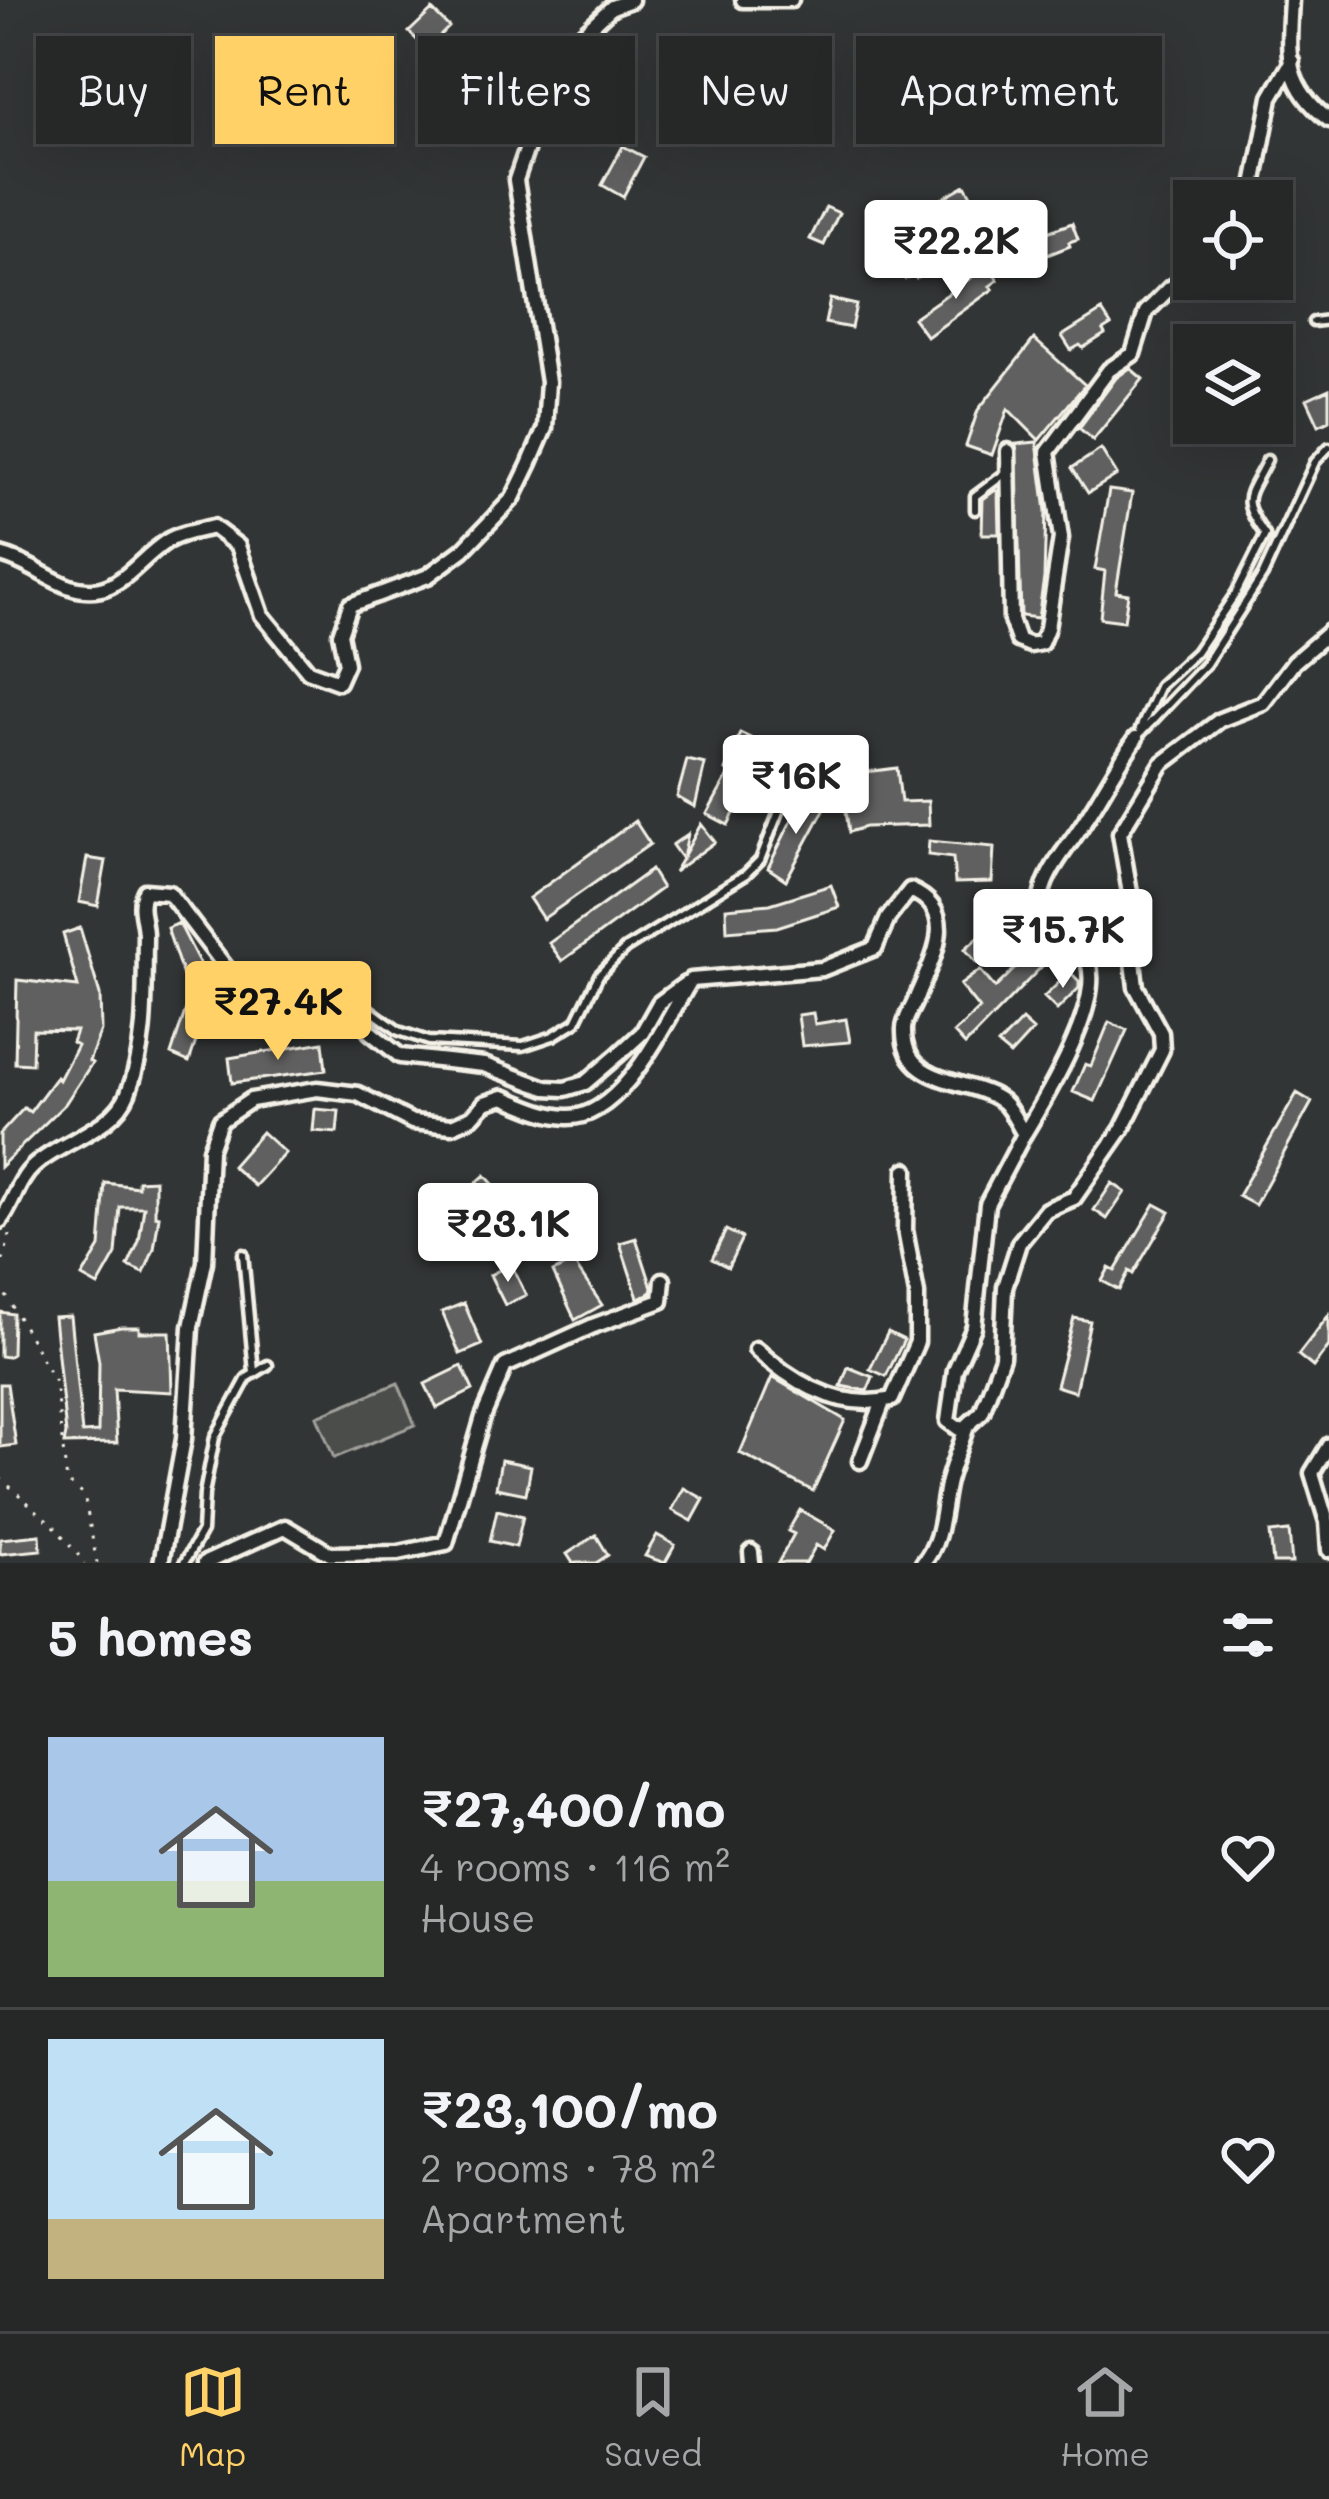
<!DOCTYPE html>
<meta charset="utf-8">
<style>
:root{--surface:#262828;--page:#2e3030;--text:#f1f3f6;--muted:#a4a6a8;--line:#424445;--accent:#ffd166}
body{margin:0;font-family:Mali,sans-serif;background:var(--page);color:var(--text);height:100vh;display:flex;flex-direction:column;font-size:45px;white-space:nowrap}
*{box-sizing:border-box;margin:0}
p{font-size:39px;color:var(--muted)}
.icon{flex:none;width:66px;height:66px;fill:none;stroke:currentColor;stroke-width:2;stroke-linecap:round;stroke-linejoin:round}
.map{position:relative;height:1563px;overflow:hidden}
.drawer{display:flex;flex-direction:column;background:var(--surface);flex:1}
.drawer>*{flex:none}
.top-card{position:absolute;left:36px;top:36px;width:1257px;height:108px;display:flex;gap:24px}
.controls{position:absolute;left:1173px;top:180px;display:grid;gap:24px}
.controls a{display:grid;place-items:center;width:120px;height:120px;border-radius:0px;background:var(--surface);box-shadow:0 12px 48px #0002,0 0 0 3px var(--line);font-size:60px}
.price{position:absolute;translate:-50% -102px;padding:0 27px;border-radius:12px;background:#fff;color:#222;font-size:39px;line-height:78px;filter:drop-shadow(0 3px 6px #0008)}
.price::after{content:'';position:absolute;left:50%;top:72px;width:36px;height:27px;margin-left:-18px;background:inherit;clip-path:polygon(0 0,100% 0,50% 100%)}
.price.selected{background:var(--accent);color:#111}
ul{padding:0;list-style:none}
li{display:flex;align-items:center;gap:36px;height:300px;padding:0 48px}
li+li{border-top:3px solid var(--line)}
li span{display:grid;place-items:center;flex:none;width:336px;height:240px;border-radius:0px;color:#555}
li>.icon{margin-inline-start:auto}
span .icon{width:144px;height:144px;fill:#fffc;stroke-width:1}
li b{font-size:51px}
h2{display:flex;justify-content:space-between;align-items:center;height:144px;padding:0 48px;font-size:51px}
.tag{padding:0 42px;border-radius:0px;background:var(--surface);box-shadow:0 12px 48px #0002,0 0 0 3px var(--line);font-size:42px;line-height:108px}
.tag.selected{background:var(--accent);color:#111}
.menu{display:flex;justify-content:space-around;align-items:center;height:168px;border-top:3px solid var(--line);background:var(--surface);font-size:33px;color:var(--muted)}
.menu a{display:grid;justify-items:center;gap:6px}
.menu .selected{color:var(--accent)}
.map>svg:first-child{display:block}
.green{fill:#4b4d4c;stroke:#a09f9a;stroke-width:3}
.building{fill:#5f605f;stroke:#f4f1e8;stroke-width:3}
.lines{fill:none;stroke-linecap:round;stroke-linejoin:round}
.lane-casing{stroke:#f4f1e8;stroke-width:15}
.street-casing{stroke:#f4f1e8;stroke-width:21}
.path{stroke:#f4f1e8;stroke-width:3;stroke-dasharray:3 9;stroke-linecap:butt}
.lane{stroke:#2a2d2e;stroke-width:6}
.street{stroke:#2a2d2e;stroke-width:12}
</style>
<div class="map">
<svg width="1329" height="1563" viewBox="0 0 1329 1563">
<rect width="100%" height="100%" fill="#323535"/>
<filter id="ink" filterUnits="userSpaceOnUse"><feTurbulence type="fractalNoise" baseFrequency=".00833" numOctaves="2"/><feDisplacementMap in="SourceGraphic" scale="24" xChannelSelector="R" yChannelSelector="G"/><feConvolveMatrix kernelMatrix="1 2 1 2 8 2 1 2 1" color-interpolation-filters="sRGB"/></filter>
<g filter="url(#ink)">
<path class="green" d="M398 1383 415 1425 334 1458 317 1416Z"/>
<path class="building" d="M432 10 449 27 430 46 426 41 422 45 409 32Z
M623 146 644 157 623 197 602 185Z
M965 185 983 216 998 207 1007 222 998 227 1000 231 977 244 975 240 966 245 950 218 935 226 925 208Z
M826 207 839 213 824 245 810 239Z
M1072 223 1078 239 1069 242 1070 246 1045 256 1044 251 1034 255 1028 239Z
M937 241 946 256 937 261 939 264 916 278 914 274 905 279 896 264Z
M988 266 998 280 990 286 993 289 927 337 913 318Z
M830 299 856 305 851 328 825 323Z
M1102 311 1111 325 1103 330 1105 334 1083 348 1080 345 1071 350 1062 336Z
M1034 339 1085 385 1039 440 1008 409 992 455 966 446 978 410Z
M1130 368 1143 379 1093 440 1079 428 1116 378Z
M1329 389V420L1319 425 1307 399Z
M1037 442 1046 511 1044 578 1038 618 1021 616 1016 444Z
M1101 449 1117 475 1088 493 1072 468Z
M1109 490 1132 493 1116 592 1128 594 1124 621 1100 618 1105 571 1095 569Z
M994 491H998L999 534H982L983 499Z
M740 733 759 742 741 787 746 790 728 825 707 814 730 772 726 770Z
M687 760 705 764 695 807 677 797Z
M866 767V772L897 768 901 802 928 801 929 825 865 827 849 832 840 769Z
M803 797 825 808 786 880 768 868Z
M635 821 650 844 543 919 529 898Z
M701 824 715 842 674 872 682 859 672 845 688 834 683 857Z
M929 841 994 847 992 882 955 883 953 858 928 855Z
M87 858 106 861 98 906 79 902Z
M651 870 662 888 562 961 549 943Z
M831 885 839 907 777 927 727 931 726 908 770 904Z
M179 923 200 964 207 988 189 994 167 928Z
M80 928 100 995 101 1030 89 1061 92 1063 65 1104 0 1167V1134L24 1108 30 1112 56 1077 59 1080 77 1045 72 1042 76 1031 33 1030 32 1064 15 1063 17 980 78 987 63 934Z
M984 932 996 945 977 963 965 949Z
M1039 945 1051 957 965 1045 954 1033 979 1009 960 985 980 970 995 988Z
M1070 972 1079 981V988L1057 1010 1044 997Z
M189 1000 208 1006 189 1062 171 1054Z
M813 1013 815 1024 846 1019 850 1042 802 1046 798 1015Z
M1022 1020 1033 1030 1010 1055 998 1045Z
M1109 1022 1127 1030 1095 1101 1073 1092 1085 1064 1091 1066Z
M323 1042 326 1070 232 1083 229 1058Z
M1297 1093 1312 1102 1255 1205 1238 1196Z
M315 1109 339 1111 337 1133 313 1131Z
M262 1132 285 1153 255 1186 232 1166Z
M485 1175 493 1184 482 1193 487 1198 473 1210 461 1196Z
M155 1180V1215L159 1216 154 1249 144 1273 128 1266 139 1241 144 1207H120L116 1254 98 1286 82 1277 100 1247 105 1183 138 1187V1181Z
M1112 1183 1125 1192 1107 1219 1094 1210Z
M1155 1204 1170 1212 1133 1274 1129 1271 1119 1290 1102 1281 1109 1268 1115 1271Z
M465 1211 482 1240 464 1250 448 1220Z
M726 1230 742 1238 728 1267 712 1259Z
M636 1238 652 1287 651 1293 638 1298 620 1243Z
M573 1262 602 1305 575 1320 553 1272Z
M511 1264 526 1295 505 1305 490 1275Z
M464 1303 482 1345 460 1354 442 1312Z
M0 1312 13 1314 12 1354 7 1357 0 1356Z
M1329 1315V1346L1313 1367 1298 1355Z
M70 1316 82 1433 98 1432 99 1362 94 1332 121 1327H139V1332H170L172 1392 114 1389 117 1443 64 1444 66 1434 54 1317Z
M1074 1318 1090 1321 1075 1392 1056 1386Z
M888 1332 904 1340 886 1376 870 1369Z
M462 1366 473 1390 437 1408 425 1384Z
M848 1367 873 1377 867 1391 841 1386Z
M772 1377 845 1420 813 1491 740 1453Z
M0 1384H7L16 1445 0 1447Z
M501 1460 531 1466 526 1494 496 1488Z
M684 1488 704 1499 692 1521 672 1510Z
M497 1510 523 1516 516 1547 490 1541Z
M800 1510 835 1530 824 1550 816 1545 806 1563H778L794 1534 788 1531Z
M1289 1531 1292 1563H1273L1270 1533Z
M40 1535 41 1550 0 1554V1539Z
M596 1535 608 1555 596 1563H573L567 1554Z
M657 1535 675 1545 665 1563 645 1556Z"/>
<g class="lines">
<g class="lane-casing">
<path id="lane" d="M1313 322 1329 320
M975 510V496L1007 472
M1140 729 1160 685 1196 652 1236 593 1265 535C1239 497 1247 500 1267 460
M1136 738 1206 664 1263 575 1315 462 1329 447
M348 994 399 1031 429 1041 523 1046 553 1036 576 1022 599 975 625 949 746 874 760 860 780 809
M243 1254 254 1372
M184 1563 202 1531 204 1494 215 1437 247 1378 268 1365"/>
</g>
<g class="street-casing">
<path id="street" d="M743 0H791
M1291 0C1288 53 1283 85 1329 120
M1251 201 1271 97 1292 61
M1008 451 1011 620 1018 640 1030 645 1041 643 1047 628 1061 538 1048 452 1109 370 1133 354 1146 312 1170 288 1194 275
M0 555C26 561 46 578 70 587 116 602 133 563 167 541 180 533 197 531 213 527L238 546 262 615 308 671 338 682 346 664 340 634 350 605 428 576 463 550 513 498 529 465 545 428 548 382 516 180 542 104 572 44 612 7 631 0
M1024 1134C1045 1099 1114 989 1082 951 1072 939 1054 938 1040 933 1035 889 1050 870 1074 837 1096 806 1114 770 1136 738
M0 1221C14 1204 17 1181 34 1166 61 1141 114 1129 128 1093 148 1043 144 988 145 936 145 919 137 907 145 891L169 893 237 982 271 998 335 985 370 1032 400 1056 484 1065 546 1088 565 1089 585 1083 618 1055 642 1033 659 1003 685 984
M756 1349C793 1383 841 1411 892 1399L917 1342V1294L905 1230 906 1170
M967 1426 982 1412 1002 1357 1005 1287 1019 1243 1046 1210 1074 1198 1122 1129 1162 1050 1161 1033 1136 987 1132 953 1133 911 1120 833 1162 764 1220 720 1263 703 1294 662 1329 632
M1329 1445 1312 1473 1327 1522 1329 1550
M860 1461 883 1402
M751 1552 752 1563
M161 1563 184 1439 191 1327 205 1262 210 1149 220 1121 251 1100 317 1089 358 1094 412 1122 452 1126 472 1117 485 1103 503 1097C523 1105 545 1116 567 1117 623 1119 666 1020 691 980L822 969 875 948 888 918 910 890C963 912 930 963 914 1003 911 1010 904 1021 904 1029 902 1088 972 1077 1003 1102 1011 1109 1018 1125 1024 1134L987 1204 974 1327 955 1370 948 1421 959 1429 967 1426C961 1444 953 1463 948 1481 941 1509 943 1540 923 1563
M205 1563 285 1527 330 1554 399 1553 446 1543 483 1417 505 1366 593 1326 661 1301 663 1280"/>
</g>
<path class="path" d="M0 1272 12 1227
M0 1285 55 1382 67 1482 84 1495 97 1563
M0 1478 55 1527 85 1563"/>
<use href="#lane" class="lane"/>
<use href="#street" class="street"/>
</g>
</g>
</svg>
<div class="controls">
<a><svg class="icon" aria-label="locate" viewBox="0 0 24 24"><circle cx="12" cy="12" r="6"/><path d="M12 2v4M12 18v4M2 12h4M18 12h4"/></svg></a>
<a><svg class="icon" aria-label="layers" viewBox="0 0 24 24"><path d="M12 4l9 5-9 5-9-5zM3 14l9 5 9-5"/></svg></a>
</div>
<b class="price" style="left:956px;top:302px">₹22.2K</b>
<b class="price" style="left:796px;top:837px">₹16K</b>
<b class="price" style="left:1063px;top:991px">₹15.7K</b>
<b class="price selected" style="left:278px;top:1063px">₹27.4K</b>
<b class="price" style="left:508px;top:1285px">₹23.1K</b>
<div class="top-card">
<a class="tag">Buy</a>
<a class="tag selected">Rent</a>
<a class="tag">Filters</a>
<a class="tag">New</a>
<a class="tag">Apartment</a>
</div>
</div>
<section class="drawer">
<h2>5 homes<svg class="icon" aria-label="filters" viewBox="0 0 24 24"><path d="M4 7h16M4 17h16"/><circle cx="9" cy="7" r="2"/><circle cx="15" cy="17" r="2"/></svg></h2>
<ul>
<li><span style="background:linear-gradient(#a9c7e8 60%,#8fb573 0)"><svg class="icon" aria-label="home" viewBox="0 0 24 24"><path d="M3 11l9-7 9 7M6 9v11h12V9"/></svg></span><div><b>₹27,400/mo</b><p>4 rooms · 116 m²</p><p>House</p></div><svg class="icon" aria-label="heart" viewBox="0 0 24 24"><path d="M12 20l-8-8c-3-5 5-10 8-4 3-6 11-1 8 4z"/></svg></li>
<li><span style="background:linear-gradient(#bfe0f5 75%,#c2b280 0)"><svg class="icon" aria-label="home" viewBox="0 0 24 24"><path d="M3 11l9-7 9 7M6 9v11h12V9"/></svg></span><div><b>₹23,100/mo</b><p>2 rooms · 78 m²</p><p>Apartment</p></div><svg class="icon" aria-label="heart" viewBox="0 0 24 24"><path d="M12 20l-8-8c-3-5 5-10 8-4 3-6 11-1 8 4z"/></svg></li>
</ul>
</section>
<nav class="menu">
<a class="selected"><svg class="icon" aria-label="map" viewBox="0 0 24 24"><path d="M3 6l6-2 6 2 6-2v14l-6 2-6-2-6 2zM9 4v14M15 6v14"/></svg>Map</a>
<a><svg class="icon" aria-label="saved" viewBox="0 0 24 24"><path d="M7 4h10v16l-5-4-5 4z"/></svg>Saved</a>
<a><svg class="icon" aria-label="home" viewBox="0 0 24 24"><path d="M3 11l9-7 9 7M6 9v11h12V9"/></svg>Home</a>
</nav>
